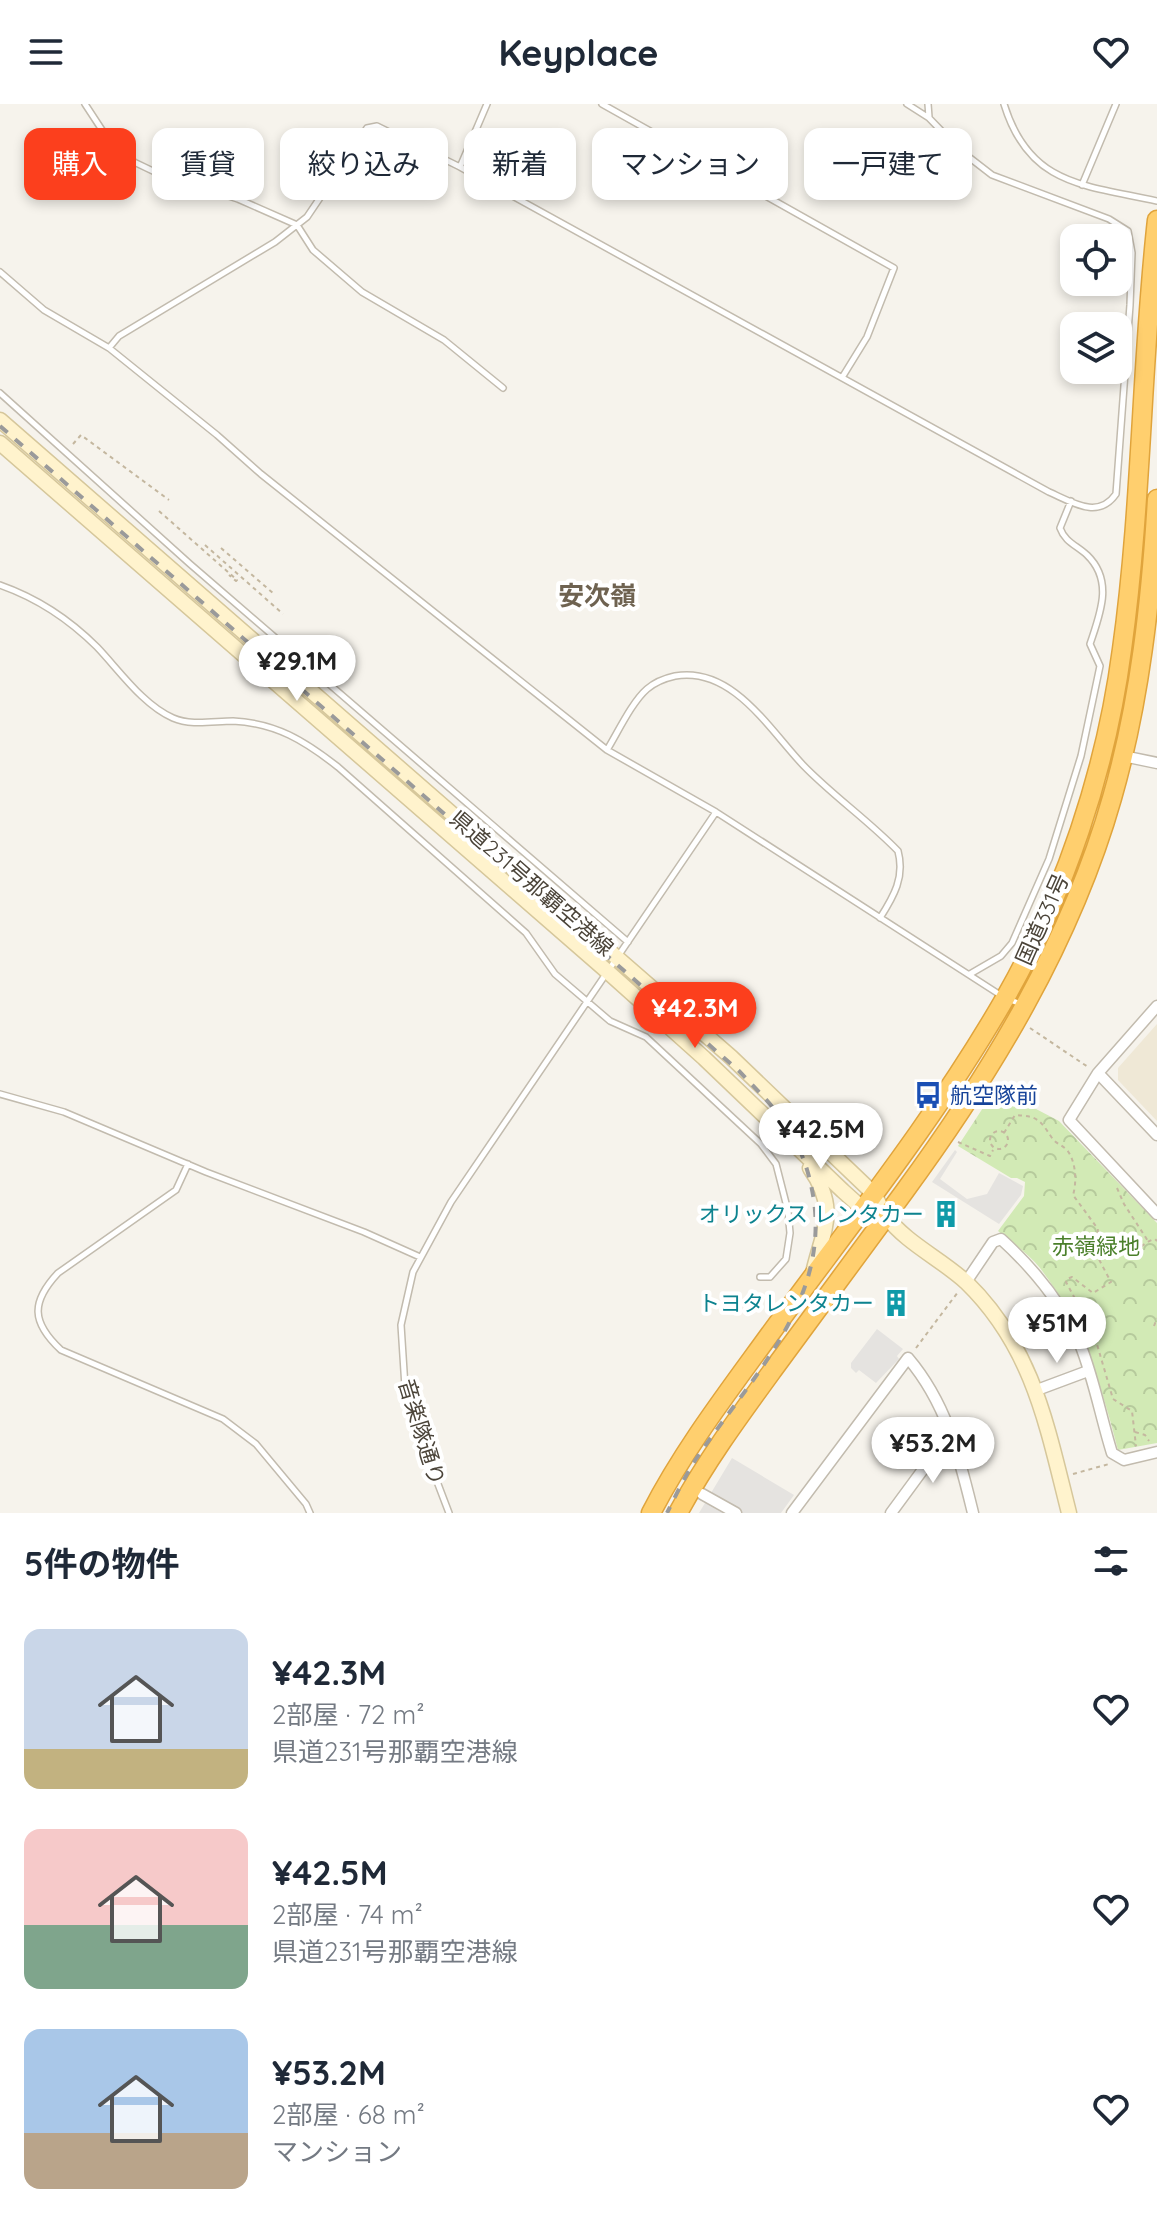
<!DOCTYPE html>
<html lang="ja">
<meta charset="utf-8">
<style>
:root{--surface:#fff;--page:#f2f2f3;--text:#1f2937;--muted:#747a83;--accent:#fc3f1d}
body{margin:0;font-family:Quicksand,"Noto Sans JP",sans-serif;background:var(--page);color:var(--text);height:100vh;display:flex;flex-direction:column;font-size:30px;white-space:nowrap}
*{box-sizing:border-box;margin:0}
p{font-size:26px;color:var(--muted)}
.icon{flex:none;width:44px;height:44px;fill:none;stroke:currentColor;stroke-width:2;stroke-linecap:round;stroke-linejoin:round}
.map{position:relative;height:1409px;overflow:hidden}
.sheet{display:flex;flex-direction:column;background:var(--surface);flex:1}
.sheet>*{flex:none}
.top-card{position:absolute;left:24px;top:24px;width:1110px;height:72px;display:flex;gap:16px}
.buttons{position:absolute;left:1060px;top:120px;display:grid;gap:16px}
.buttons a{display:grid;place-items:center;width:72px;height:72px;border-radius:16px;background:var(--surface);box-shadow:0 4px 12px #0003;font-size:40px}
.price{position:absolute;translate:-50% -68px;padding:0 18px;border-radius:28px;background:#fff;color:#222;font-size:26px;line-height:52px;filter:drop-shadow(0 2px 4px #0008)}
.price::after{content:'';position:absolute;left:50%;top:48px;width:24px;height:18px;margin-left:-12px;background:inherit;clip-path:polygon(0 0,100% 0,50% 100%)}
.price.active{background:var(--accent);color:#fff}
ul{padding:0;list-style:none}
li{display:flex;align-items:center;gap:24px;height:200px;padding:0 24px}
li span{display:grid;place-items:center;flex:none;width:224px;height:160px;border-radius:16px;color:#555}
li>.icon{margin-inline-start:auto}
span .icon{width:96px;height:96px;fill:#fffc;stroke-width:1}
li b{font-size:34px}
h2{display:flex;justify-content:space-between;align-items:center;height:96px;padding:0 24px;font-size:34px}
.chip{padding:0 28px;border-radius:16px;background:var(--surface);box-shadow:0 4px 12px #0003;font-size:28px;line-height:72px}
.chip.active{background:var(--accent);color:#fff}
header{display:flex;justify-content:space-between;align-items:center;height:104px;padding:0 24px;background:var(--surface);font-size:36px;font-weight:700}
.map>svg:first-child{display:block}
.education{fill:#efe8d6}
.park{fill:url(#park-crowns)}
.parking{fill:#e5e3e0}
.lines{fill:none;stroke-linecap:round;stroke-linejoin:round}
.lane-casing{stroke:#c2bbae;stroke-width:8}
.street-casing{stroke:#c2bbae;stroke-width:13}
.secondary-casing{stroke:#d6c79b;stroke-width:17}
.highway-casing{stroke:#e0a43c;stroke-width:21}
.path{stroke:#c4b79f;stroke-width:2;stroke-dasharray:4 4;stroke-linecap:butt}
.lane{stroke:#fff;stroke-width:5}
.street{stroke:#fff;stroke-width:10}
.secondary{stroke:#fff3cd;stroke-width:14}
.highway{stroke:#ffcf6e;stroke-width:18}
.rail{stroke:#9a9a9a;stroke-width:4;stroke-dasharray:10 10;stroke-linecap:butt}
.labels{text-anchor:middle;stroke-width:8;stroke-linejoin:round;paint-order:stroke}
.street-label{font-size:22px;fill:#4b4439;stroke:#fff}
.transit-label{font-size:22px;fill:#164399;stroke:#fff;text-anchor:start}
.culture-label{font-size:22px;fill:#0d838f;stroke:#fff;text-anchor:end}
.park-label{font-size:22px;fill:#4a7f2a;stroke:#fff}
.quarter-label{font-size:26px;font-weight:bold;fill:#6e6250;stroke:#fff}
</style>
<header><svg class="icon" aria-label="menu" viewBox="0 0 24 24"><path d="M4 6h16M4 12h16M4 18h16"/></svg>Keyplace<svg class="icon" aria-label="heart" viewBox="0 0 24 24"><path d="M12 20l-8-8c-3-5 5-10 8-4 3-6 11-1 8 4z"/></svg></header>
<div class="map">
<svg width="1157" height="1409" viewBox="0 0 1157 1409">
<defs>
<pattern id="park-crowns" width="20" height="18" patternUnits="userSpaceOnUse" patternTransform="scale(2)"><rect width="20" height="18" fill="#d2eab5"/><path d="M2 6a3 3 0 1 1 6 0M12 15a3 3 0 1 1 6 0" fill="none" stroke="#b6ca9c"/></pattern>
</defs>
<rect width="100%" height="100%" fill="#f6f3ec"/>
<path class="education" d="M1157 920V1017L1118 976V964Z"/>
<path class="park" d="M996 984 1059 1017 1157 1119V1339L1118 1346C1102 1282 1081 1217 1040 1164 1029 1150 1012 1139 998 1127L1024 1092 1025 1078 1017 1074H1011L958 1042Z"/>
<path class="parking" d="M955 1046 957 1048 940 1075 967 1095 987 1090 999 1069 1023 1082 1021 1091 999 1120 932 1078Z
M877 1225 903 1245 897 1252 899 1255 876 1279 859 1266 856 1269 851 1264V1259Z
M732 1354 794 1391 781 1409H699Z"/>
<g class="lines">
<g class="lane-casing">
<path id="lane" d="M85 0 104 29 134 58 157 69 238 95 297 121 313 146 362 188 444 236 503 284
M602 0 894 164 867 233 843 272
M928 0 929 13
M1004 0C1029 82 1085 81 1157 97
M460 63 487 0
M1082 81 1116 0
M0 168 44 206 109 244 217 331 261 370 607 646 716 708 1005 894 1021 900
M109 244 119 232 275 138 307 113 367 24 377 22 460 63 1049 388C1072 398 1098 416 1116 390L1130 201 1132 149 1128 127 1109 115 992 71 961 47 929 14 907 0
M0 289 190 460 628 838
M0 481C37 494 69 515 97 543 119 566 143 601 173 614 191 622 214 617 233 617 276 619 305 637 338 663L526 829 555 870 610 917 646 933 761 1040 776 1060 788 1107 790 1129 786 1155 770 1173H760
M607 646C618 628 632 598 647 585 654 579 666 574 675 572 732 562 769 625 803 661 833 692 868 716 898 747 905 773 894 792 880 814
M970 870 1001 852 1012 839 1049 755 1081 652 1100 562 1090 540C1100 510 1114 477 1087 451 1076 441 1065 438 1060 424L1071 397
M0 990 64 1008 206 1068 364 1128 420 1153
M188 1060 176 1086 58 1169C31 1198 31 1218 61 1246L223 1315 256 1340 306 1400 310 1409
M449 1409 412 1312 405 1283 401 1221 413 1168 451 1098 716 708"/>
</g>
<g class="street-casing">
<path id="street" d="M1123 652 1157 659
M1157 902 1098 969 1069 1016 1157 1110
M1098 969 1157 1031
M966 1178 993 1138 1001 1135C1034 1165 1062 1199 1080 1240 1094 1275 1101 1314 1112 1349L1124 1356 1157 1348
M1037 1286 1088 1267
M702 1390 736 1409
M792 1409 908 1254C947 1300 959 1352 973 1409
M891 1409 941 1341 953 1333"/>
</g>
<g class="secondary-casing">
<path id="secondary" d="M0 316 731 953 874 1090C878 1097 881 1105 886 1112 906 1139 941 1155 966 1178 1033 1243 1047 1322 1069 1409
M0 339 608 868 704 954 843 1087 863 1105 870 1107
M810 1064C839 1105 823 1126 813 1169"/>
</g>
<g class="highway-casing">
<path id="highway" d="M651 1409C684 1345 728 1288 770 1230 850 1121 936 1014 1004 896 1065 789 1106 667 1122 545 1142 403 1141 259 1157 116
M678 1409C706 1357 740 1311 775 1263 818 1205 861 1146 904 1088 992 968 1071 838 1112 694 1140 597 1151 495 1157 395"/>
</g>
<path class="path" d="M73 340 81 331 169 396
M159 407 237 476 236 477 229 471
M205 441 283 510
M221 444 274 490
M324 533 343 550
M1030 924 1088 963
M990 1036a9 9 0 1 1 18 0a9 9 0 1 1-18 0Z
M1004 1029 1015 1011C1038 1012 1040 1016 1052 1034 1055 1039 1062 1041 1067 1046 1076 1057 1077 1078 1073 1091L1098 1125 1095 1148 1111 1178 1093 1189 1072 1173 1067 1175 1066 1178 1094 1230 1113 1295 1132 1307 1136 1342
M958 1038 990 1052 993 1046
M1117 1084 1124 1100 1148 1137
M1122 1137 1130 1146C1141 1146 1145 1137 1155 1135L1157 1137
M1154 1222 1157 1214
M916 1244 958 1188
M1135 1328 1145 1331 1149 1337
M1073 1370 1109 1360"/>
<use href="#lane" class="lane"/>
<use href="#street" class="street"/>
<use href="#secondary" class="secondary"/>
<use href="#highway" class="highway"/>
<path class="rail" d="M0 322 739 967C756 985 774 1002 787 1023 802 1045 810 1071 814 1097 828 1200 749 1276 696 1355 685 1372 676 1391 667 1409"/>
</g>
<defs>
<g id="bus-bare" transform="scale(2.16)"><path d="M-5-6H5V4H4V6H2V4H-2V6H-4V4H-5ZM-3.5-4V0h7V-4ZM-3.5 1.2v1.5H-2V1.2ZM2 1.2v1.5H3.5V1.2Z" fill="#1a4fb4" stroke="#fff" stroke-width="2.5" paint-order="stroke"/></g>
<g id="building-bare" transform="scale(2.16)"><path d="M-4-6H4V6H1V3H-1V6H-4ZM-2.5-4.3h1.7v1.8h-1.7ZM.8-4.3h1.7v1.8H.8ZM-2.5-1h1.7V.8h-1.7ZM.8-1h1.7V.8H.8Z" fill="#0f9aa8" stroke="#fff" stroke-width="2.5" paint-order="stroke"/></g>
</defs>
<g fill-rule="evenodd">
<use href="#bus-bare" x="928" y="991"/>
<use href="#building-bare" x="946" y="1110"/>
<use href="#building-bare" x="896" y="1199"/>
</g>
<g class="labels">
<g class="street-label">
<text transform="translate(532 779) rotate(41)" y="8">県道231号那覇空港線</text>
<text transform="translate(1042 815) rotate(-66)" y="8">国道331号</text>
<text transform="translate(422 1328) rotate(73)" y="8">音楽隊通り</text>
</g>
<g class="transit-label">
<text x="950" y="999">航空隊前</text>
</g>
<g class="culture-label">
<text x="924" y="1118">オリックス レンタカー</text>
<text x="874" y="1207">トヨタレンタカー</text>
</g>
<g class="park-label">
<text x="1096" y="1150">赤嶺緑地</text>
</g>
<g class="quarter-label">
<text x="597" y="501">安次嶺</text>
</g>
</g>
</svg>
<div class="buttons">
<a><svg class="icon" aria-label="locate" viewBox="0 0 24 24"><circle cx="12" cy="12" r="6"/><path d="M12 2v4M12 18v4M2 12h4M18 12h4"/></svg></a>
<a><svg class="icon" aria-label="layers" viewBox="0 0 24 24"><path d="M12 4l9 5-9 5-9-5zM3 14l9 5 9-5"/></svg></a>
</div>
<b class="price" style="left:297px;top:599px">¥29.1M</b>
<b class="price active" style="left:695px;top:946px">¥42.3M</b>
<b class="price" style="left:821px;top:1067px">¥42.5M</b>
<b class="price" style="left:1057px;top:1261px">¥51M</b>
<b class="price" style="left:933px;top:1381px">¥53.2M</b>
<div class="top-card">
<a class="chip active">購入</a>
<a class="chip">賃貸</a>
<a class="chip">絞り込み</a>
<a class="chip">新着</a>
<a class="chip">マンション</a>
<a class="chip">一戸建て</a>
</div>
</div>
<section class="sheet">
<h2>5件の物件<svg class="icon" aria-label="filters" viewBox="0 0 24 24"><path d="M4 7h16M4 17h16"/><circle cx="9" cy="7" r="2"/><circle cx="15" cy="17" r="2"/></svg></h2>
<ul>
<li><span style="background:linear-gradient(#c9d6e8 75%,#c2b280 0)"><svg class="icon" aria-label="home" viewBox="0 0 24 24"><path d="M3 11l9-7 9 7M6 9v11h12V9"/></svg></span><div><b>¥42.3M</b><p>2部屋 · 72 m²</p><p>県道231号那覇空港線</p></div><svg class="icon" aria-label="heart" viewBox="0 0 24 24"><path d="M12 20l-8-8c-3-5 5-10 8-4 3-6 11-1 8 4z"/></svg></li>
<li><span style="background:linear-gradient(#f6c9c9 60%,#7fa58c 0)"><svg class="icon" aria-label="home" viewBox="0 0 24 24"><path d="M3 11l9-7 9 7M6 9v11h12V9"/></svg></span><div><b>¥42.5M</b><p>2部屋 · 74 m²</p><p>県道231号那覇空港線</p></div><svg class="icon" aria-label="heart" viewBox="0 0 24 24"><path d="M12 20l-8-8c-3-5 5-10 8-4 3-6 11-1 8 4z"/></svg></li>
<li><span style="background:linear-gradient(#a9c7e8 65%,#b9a48a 0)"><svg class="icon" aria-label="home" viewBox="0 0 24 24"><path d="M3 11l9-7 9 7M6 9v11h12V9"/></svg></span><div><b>¥53.2M</b><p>2部屋 · 68 m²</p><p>マンション</p></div><svg class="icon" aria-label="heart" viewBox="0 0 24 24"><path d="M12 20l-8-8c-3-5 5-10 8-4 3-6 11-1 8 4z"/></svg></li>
</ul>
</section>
